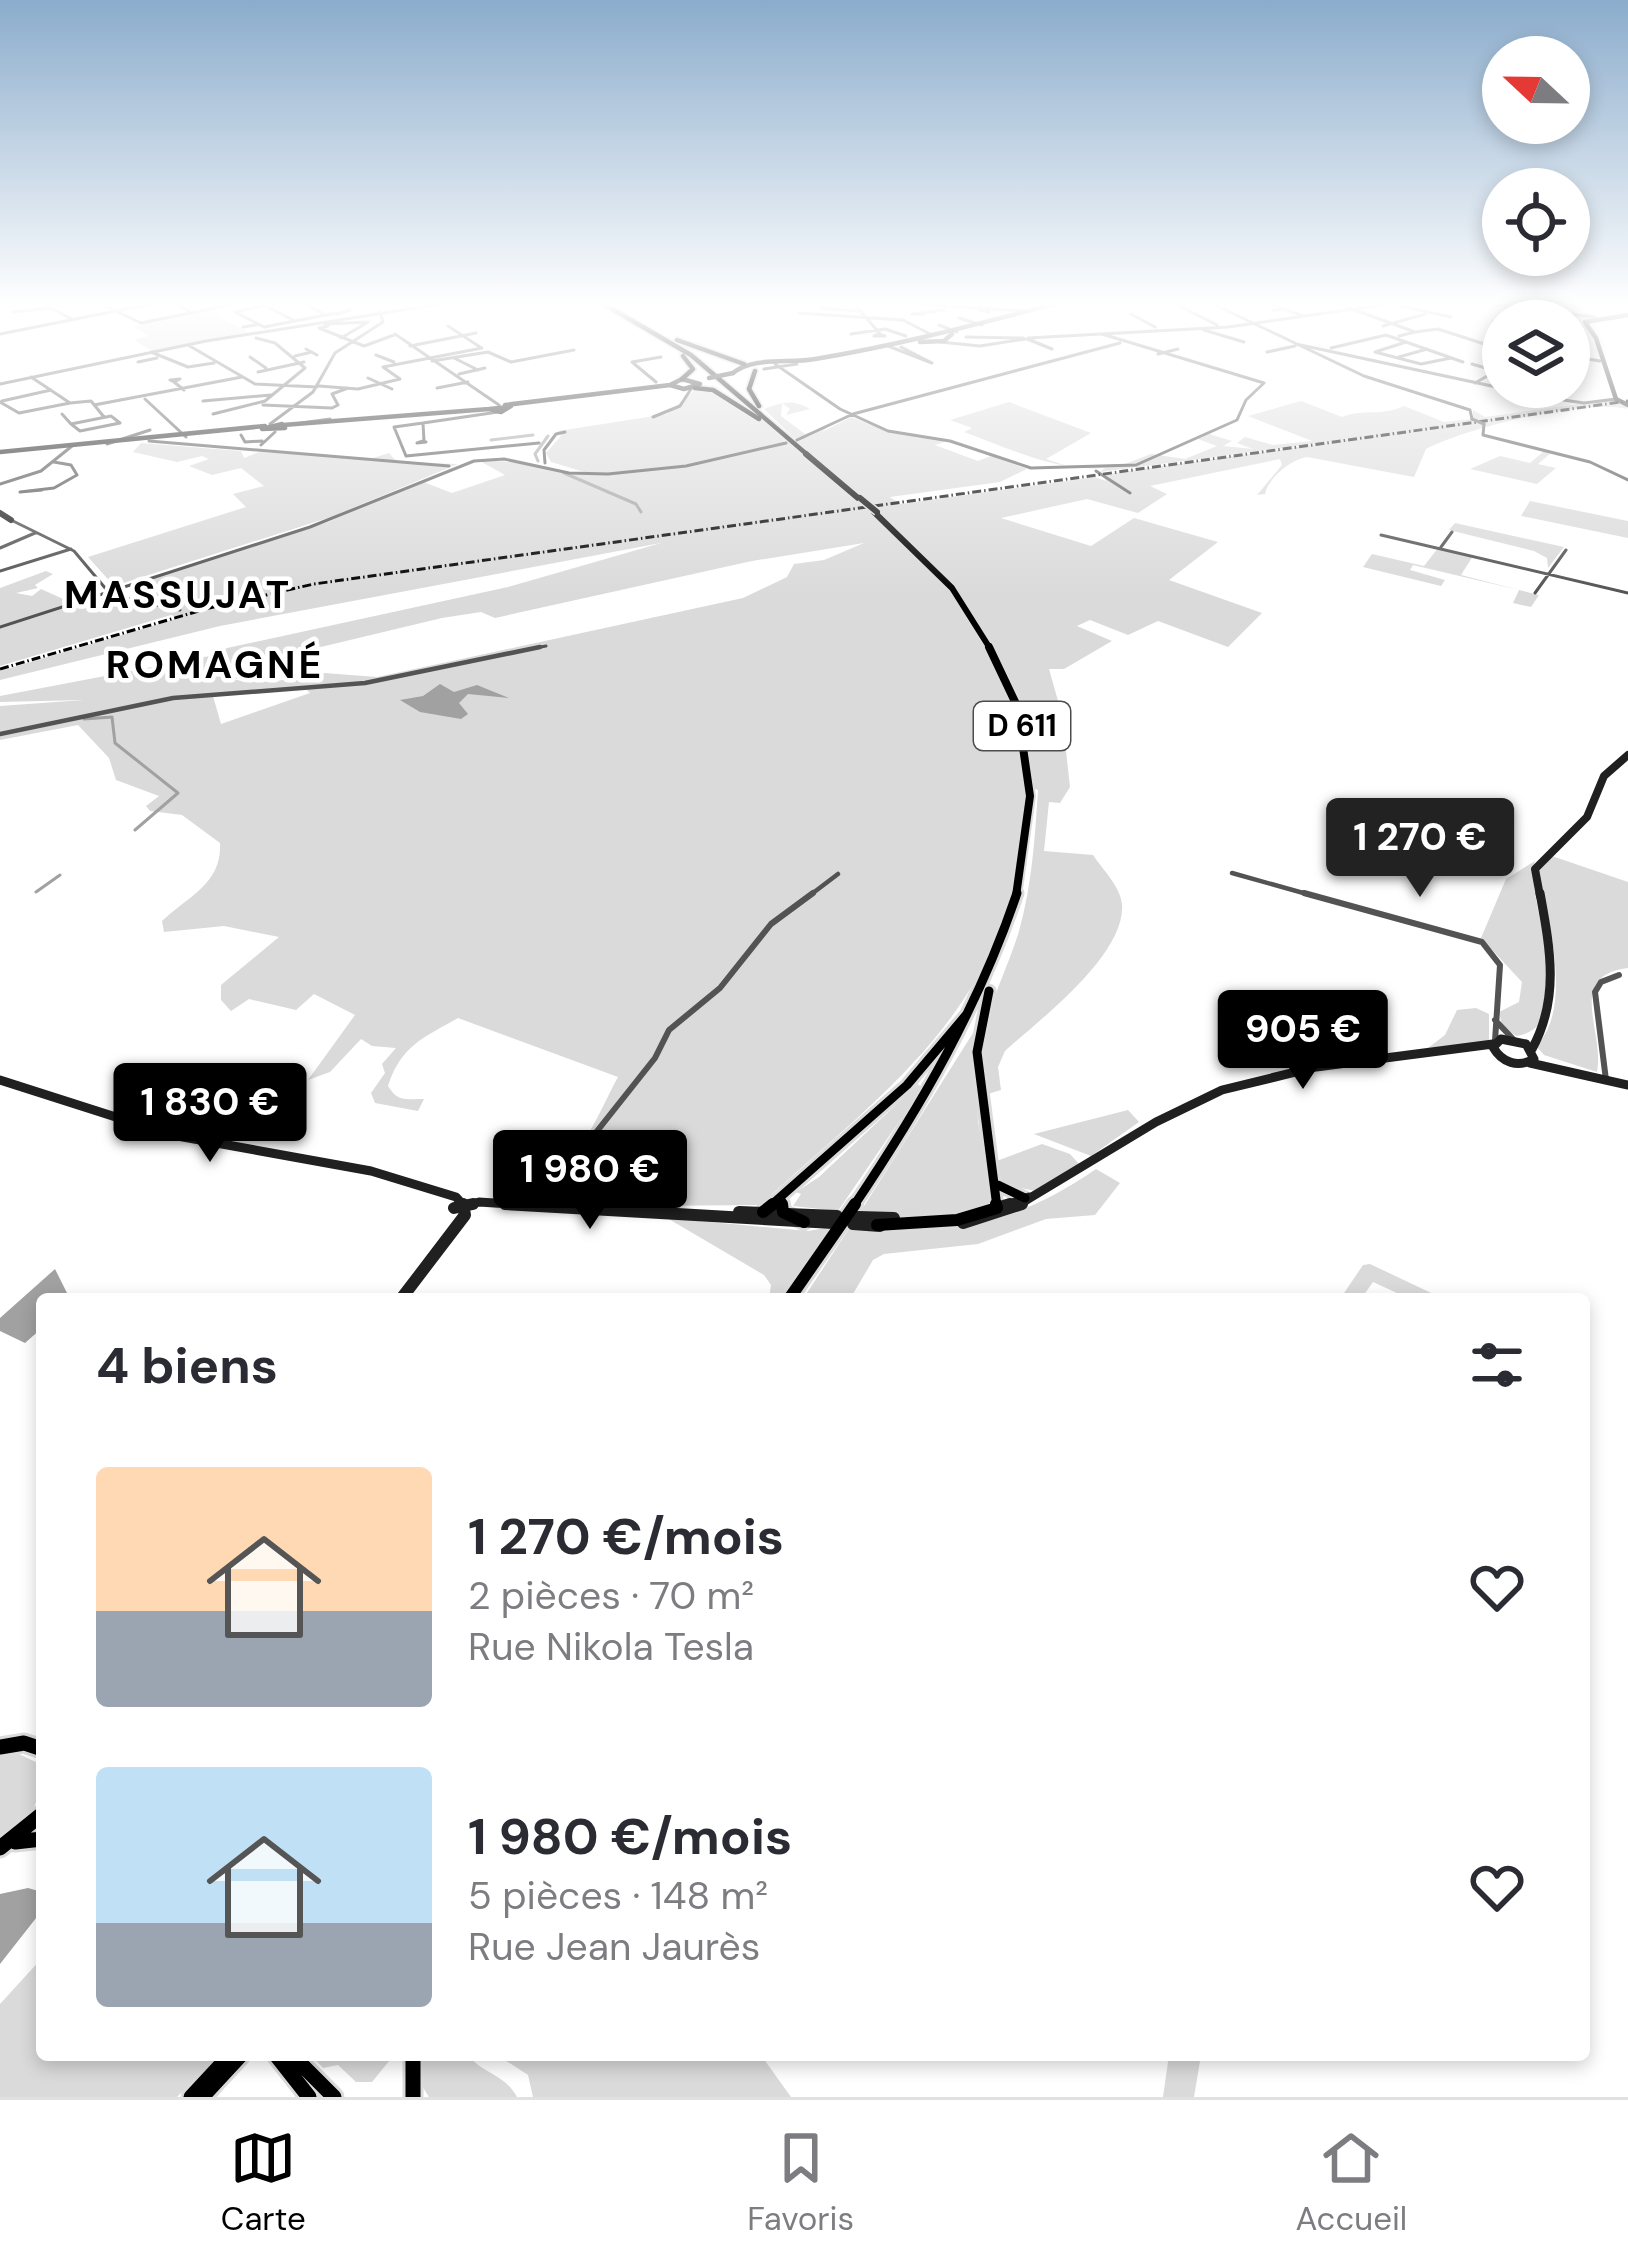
<!DOCTYPE html>
<html lang="fr">
<meta charset="utf-8">
<style>
:root{--surface:#fff;--page:#f7f7f7;--text:#2b2b33;--muted:#7c7c81;--line:#e1e1e2;--accent:#000}
body{margin:0;font-family:"DM Sans",sans-serif;background:var(--page);color:var(--text);height:100vh;display:flex;flex-direction:column;font-size:45px;white-space:nowrap}
*{box-sizing:border-box;margin:0}
p{font-size:39px;color:var(--muted)}
.icon{flex:none;width:66px;height:66px;fill:none;stroke:currentColor;stroke-width:2;stroke-linecap:round;stroke-linejoin:round}
.map{position:relative;flex:1;overflow:hidden}
.panel{position:absolute;left:36px;top:1293px;width:1554px;height:768px;display:flex;flex-direction:column;background:var(--surface);border-radius:12px;box-shadow:0 6px 18px #0003}
.panel>*{flex:none}
.needle{width:78px;rotate:292deg}
.tools{position:absolute;left:1482px;top:36px;display:grid;gap:24px}
.tools a{display:grid;place-items:center;width:108px;height:108px;border-radius:50%;background:var(--surface);box-shadow:0 6px 18px #0003;font-size:60px}
.price{position:absolute;translate:-50% -102px;padding:0 27px;border-radius:12px;background:var(--accent);color:#fff;font-size:39px;line-height:78px;filter:drop-shadow(0 3px 6px #0008)}
.price::after{content:'';position:absolute;left:50%;top:72px;width:36px;height:27px;margin-left:-18px;background:inherit;clip-path:polygon(0 0,100% 0,50% 100%)}
.price.current{background:#222;color:#fff}
ul{padding:0;list-style:none}
li{display:flex;align-items:center;gap:36px;height:300px;padding:0 60px}
li span{display:grid;place-items:center;flex:none;width:336px;height:240px;border-radius:12px;color:#555}
li>.icon{margin-inline-start:auto}
span .icon{width:144px;height:144px;fill:#fffc;stroke-width:1}
li b{font-size:51px}
h2{display:flex;justify-content:space-between;align-items:center;height:144px;padding:0 60px;font-size:51px}
.tabs{display:flex;justify-content:space-around;align-items:center;height:168px;border-top:3px solid var(--line);background:var(--surface);font-size:33px;color:var(--muted)}
.tabs a{display:grid;justify-items:center;gap:6px}
.tabs .current{color:var(--accent)}
.map>svg:first-child{display:block}
.green{fill:#dadada;fill-rule:evenodd}
.water{fill:#a1a1a1}
.lines{fill:none;stroke-linecap:round;stroke-linejoin:round}
.stream{stroke:#a1a1a1;stroke-width:3}
.primary-far5-casing{stroke:#dbdbdb;stroke-width:8}
.primary-far4-casing{stroke:#dbdbdb;stroke-width:9}
.primary-far3-casing{stroke:#dbdbdb;stroke-width:12}
.primary-far2-casing{stroke:#dbdbdb;stroke-width:15}
.primary-far1-casing{stroke:#dbdbdb;stroke-width:18}
.primary-casing{stroke:#dbdbdb;stroke-width:21}
.street-far2{stroke:#535353;stroke-width:3}
.street-far1{stroke:#535353;stroke-width:4.5}
.street{stroke:#535353;stroke-width:6}
.secondary-far4{stroke:#202020;stroke-width:4.5}
.secondary-far3{stroke:#202020;stroke-width:6}
.secondary-far2{stroke:#202020;stroke-width:8}
.secondary-far1{stroke:#202020;stroke-width:9}
.secondary{stroke:#202020;stroke-width:12}
.primary-far5{stroke:#000;stroke-width:4.5}
.primary-far4{stroke:#000;stroke-width:6}
.primary-far3{stroke:#000;stroke-width:8}
.primary-far2{stroke:#000;stroke-width:9}
.primary-far1{stroke:#000;stroke-width:12}
.primary{stroke:#000;stroke-width:15}
.rail{stroke:#000;stroke-width:3;stroke-dasharray:9 3 1.5 3;stroke-linecap:butt}
.primary-bridge-casing{stroke:#dbdbdb;stroke-width:9;stroke-linecap:butt}
.street-bridge{stroke:#535353;stroke-width:3}
.secondary-bridge{stroke:#202020;stroke-width:4.5}
.primary-bridge{stroke:#000;stroke-width:6}
.labels{text-anchor:middle;stroke-width:9;stroke-linejoin:round;paint-order:stroke}
.shield{fill:#fff;stroke:#4c4c4c;stroke-width:3}
.shield-label{font-size:30px;font-weight:bold;fill:#000}
.far-district-label{font-size:39px;font-weight:bold;letter-spacing:3px;fill:#000;stroke:#fff}
</style>
<div class="map">
<svg width="1628" height="2097" viewBox="0 0 1628 2097">
<rect width="100%" height="100%" fill="#fff"/>
<path class="green" d="M207 310 253 335 152 351 134 340 149 336 133 326Z
M696 389C720 390 782 427 785 444L804 438 796 440 764 409C781 403 790 398 810 409L786 415 790 409 782 403 781 416 805 434 830 425 822 432 851 417 893 433 947 441 935 445 978 461 991 456 1027 469 1000 482 890 497 900 504 1095 477 1106 481 1102 475 1367 437 1100 472 1105 468C1055 472 1009 448 964 432L972 428 950 420 1009 402 1091 433 1046 459 1070 467 1125 464 1151 454 1185 459 1217 446 1198 439 1209 434 1232 441 1223 446 1253 449 1237 443 1245 437 1273 445 1312 441 1248 416 1301 401 1342 417C1364 408 1381 417 1404 406L1444 422 1473 419V410L1485 417 1615 399 1628 403 1627 409C1584 398 1464 429 1426 449L1414 477 1307 457C1289 460 1268 479 1265 494L1257 495 1282 465 1280 459 1150 486 1167 494 1138 513 1087 499 1001 518 1091 546 1134 518 1218 542 1169 580 1262 613 1228 647 1158 621 1128 635 1090 620 1077 626 1112 641 1064 669H1049L1062 715 1070 787 1060 803 1049 802 1044 851 1093 855C1103 870 1120 886 1122 904 1126 955 1039 1020 1005 1051L998 1067 1001 1090 988 1094C968 1036 1003 985 1019 931 1032 885 1035 837 1038 790L1026 786C1023 995 900 1078 760 1205L644 1206 567 1197 597 1136 635 1083 586 1141 553 1200 517 1199 516 1191C571 1189 596 1117 618 1077L458 1018C425 1037 401 1045 388 1086 399 1104 408 1098 424 1099L418 1111 375 1103 371 1093 385 1073 382 1064 396 1048 372 1046 361 1039 330 1072 308 1080 355 1015 314 994 296 1010 249 999 231 1011 221 1000V985L279 937 224 926 164 932 162 921C188 896 222 884 220 843L182 815 150 811 146 806 159 796 116 780 109 758 78 725 0 740V706L84 700 0 702V696L215 655 227 648 508 587 661 543 220 626 0 680V671L179 618 171 615 0 666V588L46 571 53 574 35 585 38 588 16 593 32 596 41 589 79 606 110 600 132 604 164 589 145 580 328 522 421 481 452 493 505 475 480 461C519 458 552 475 591 474L551 462 546 453 561 436 558 431 667 414ZM864 543 824 560 794 564 787 577 743 598 466 658 377 677 324 673 271 682 235 680 243 675 241 666 442 618 481 612 495 618 752 561ZM306 689 310 693 221 724 213 696Z
M141 443 241 451 244 458 259 452 373 458 389 453 397 462 458 464 331 517 114 586 88 557 246 507 233 494 264 486 241 468 212 475 189 466 209 459 202 456 177 462 133 452Z
M1544 451 1551 453 1538 464 1556 468 1537 484 1470 469 1500 456 1530 463Z
M1530 501 1628 521V538L1521 516Z
M1455 523 1564 547 1548 568 1547 558 1534 551 1449 530Z
M1438 548 1473 556 1461 575 1539 595 1531 607 1513 603 1519 590 1413 565 1410 570 1445 580 1441 586 1363 567 1372 554 1424 566Z
M1549 855 1628 882V968C1565 976 1605 1031 1597 1072L1544 1055 1536 1046C1574 1009 1548 916 1538 870Z
M1535 861C1523 897 1585 1026 1516 1036L1502 1026 1499 1012 1519 1002 1522 982 1481 938 1506 879Z
M1476 1008 1489 1014V1042L1428 1048 1445 1035 1457 1010Z
M973 1033 978 1122 993 1200C971 1223 891 1215 859 1214Z
M918 1084 922 1088 838 1211 793 1206 801 1194 796 1192 819 1177Z
M1128 1110 1139 1122 1091 1156 1034 1134Z
M1042 1144 1070 1154 1079 1164 1036 1191 1004 1185 994 1162Z
M1096 1169 1120 1183 1095 1215 1046 1219 978 1244 884 1254 873 1260 850 1299H803L850 1227C951 1234 1010 1228 1096 1169Z
M667 1218 808 1231 831 1227 778 1299H769L771 1285 764 1275Z
M1370 1264 1444 1299H1410L1373 1282 1361 1299H1340L1363 1265Z
M17 1753 42 1765C42 1806 31 1816 0 1841V1757Z
M42 1958V2055H218L177 2097H0V2004Z
M311 2055H394L372 2082H356L338 2065 323 2068Z
M423 2055H468C481 2073 505 2074 517 2097H429L420 2083Z
M497 2055H761L791 2097H533L528 2075Z
M1169 2055H1201L1194 2097H1163Z"/>
<path class="water" d="M440 684 454 692 477 685 509 698 468 694 459 703 468 714 461 719 420 712 400 700 423 696Z
M55 1269 70 1299H42V1328L25 1343 0 1331V1318Z
M28 1888 42 1892 40 1913 0 1964V1894Z"/>
<g class="lines">
<path class="stream" d="M491 440 533 435
M538 461 535 454 548 436
M564 473 636 504 641 512
M84 719 112 717 115 743 178 793 135 830
M36 892 60 875"/>
<g class="primary-far5-casing">
<path id="primary-far5" d="M600 302 691 355 810 457
M677 340 744 364
M755 371 749 389 759 406
M682 379 693 369 683 356
M695 388 713 390 759 419"/>
</g>
<g class="primary-far4-casing">
<path id="primary-far4" d="M806 454 858 498
M874 512 952 588 991 650"/>
</g>
<g class="primary-far3-casing">
<path id="primary-far3" d="M989 647 1017 706 1030 796 1016 896"/>
</g>
<g class="primary-far2-casing">
<path id="primary-far2" d="M989 991 977 1052 997 1207
M998 1185 1025 1198
M781 1199 782 1207
M769 1207 907 1085 967 1014
M853 1207C921 1106 978 1008 1017 893"/>
</g>
<g class="primary-far1-casing">
<path id="primary-far1" d="M782 1204 783 1212 804 1222
M763 1212 773 1204
M877 1225 957 1220 997 1208 996 1204
M789 1299 855 1204"/>
</g>
<g class="primary-casing">
<path id="primary" d="M0 1747 24 1743 42 1749
M15 1842 42 1839
M0 1848 42 1814
M276 2055 309 2097
M292 2055 334 2097
M413 2055V2097
M191 2097 230 2055
M202 2097 241 2055"/>
</g>
<path class="street-far2" d="M39 302 70 318
M97 302 141 323 244 302
M172 302 189 311
M258 302 295 321
M279 302 235 312 264 327 336 313
M303 302 322 313
M839 302H862
M853 302 880 334
M883 302 1026 311
M1172 302 1217 325
M1209 302 1364 376 1470 410 1472 419
M1266 302 1303 316
M1333 302 1415 332 1399 336
M1474 302 1595 317
M1397 305 1451 317
M821 308 861 311
M1277 309 1282 310H1273Z
M980 310 989 312 978 309 982 302
M13 312 50 308
M799 313 903 320 930 334
M337 314 350 310
M924 314H912L944 310
M1131 314 1155 327
M959 318 982 325
M325 324 368 322 341 338
M1499 324 1493 322 1503 321
M939 325 957 332
M328 326 319 328 364 346 394 335
M448 326 480 347
M1383 326 1425 314
M243 327 256 325
M1204 330 1244 342
M1415 332 1438 329 1503 350
M0 334 161 302
M395 334 499 405
M851 334 885 329 906 336
M878 334 885 336H874Z
M966 337 1023 338
M1028 338 1228 327 1401 302
M1027 339 1052 349 1028 339
M940 342 980 346 1025 339
M1406 342 1375 352 1421 364 1451 358
M1296 344 1543 397 1584 403 1616 399
M188 345 255 384 317 387
M410 346 476 333
M888 346 932 363 901 347
M1331 348 1386 335 1463 362
M306 349 317 355
M151 352 188 367 214 363
M1267 352 1295 346
M1158 354 1178 349
M376 355 394 362
M295 356 312 352
M1569 356 1600 361
M250 357 266 368
M1399 357 1427 349
M454 358 478 370
M432 361 488 352 511 362 574 350
M138 362 157 358
M775 364 840 409 888 431 950 441 1031 468 1136 465 1237 420 1246 400 1264 383 1102 334
M1472 364 1496 371 1475 383
M383 367 482 348
M764 369 797 364
M258 372 304 362
M459 374 485 368
M31 377 70 403 91 401 104 417
M368 378 392 389
M180 379 174 382 170 380Z
M174 382 184 390
M656 382 632 362 661 357
M0 384 206 341 453 302
M319 386 358 389 400 379 383 367
M437 388 468 382
M145 399 186 437
M2 401 51 390
M203 401 271 395
M0 402 19 413 70 403
M94 405 242 377
M263 405 332 408 338 405 332 394 348 388
M62 414 71 424
M213 414 265 401 305 368 275 343 256 338
M111 416 120 423 80 431 71 424Z
M653 417 680 406 691 389
M301 423 330 419
M423 423 394 427 406 456 539 443
M270 424 313 392 335 353 383 322 380 312
M1484 424 1483 435 1590 462 1628 480
M241 435 245 442 262 441
M797 440 853 414 1120 343
M149 441 449 466
M423 441 426 442 417 443Z
M424 441 423 423 498 412
M107 444 150 430
M261 445 275 432
M545 463 544 450 556 434 565 432
M1096 471 1130 493
M0 484 41 471 72 446
M42 490 20 492 54 488 77 475 71 465 54 462
M11 520 74 551 111 595 180 610
M1381 535 1628 593
M1441 547 1452 532
M0 548 35 533
M0 571 71 549
M1535 593 1566 550
M0 627 310 527 474 461 504 459 569 473 608 474 686 466 786 443
M525 650 546 646"/>
<path class="street-far1" d="M0 734 173 698 365 683 540 647
M1232 873 1314 896
M809 896 838 874"/>
<path class="street" d="M1304 893 1482 942 1500 965 1495 1041
M1495 1020 1513 1039
M1606 1080 1595 992 1601 982 1619 975
M557 1204 590 1140 655 1058 669 1030 720 988 771 924 813 893"/>
<path class="secondary-far4" d="M1050 305 1065 302
M1628 315 1585 322 1596 338 1616 399 1628 405
M920 342 944 341 952 334
M733 373C754 356 789 364 815 359 894 346 970 326 1047 306
M682 379 700 384 684 389 670 385Z
M505 405 670 385
M509 407 489 409 501 412 511 406
M282 424 285 428 262 429Z
M283 425 489 409
M0 452 265 426"/>
<path class="secondary-far3" d="M0 513 11 520"/>
<path class="secondary-far2" d="M1540 896 1535 869 1587 817 1604 776 1628 755"/>
<path class="secondary-far1" d="M1501 1039 1526 1044 1534 1059C1518 1068 1502 1063 1493 1047Z
M1532 1049C1560 998 1550 948 1540 893
M1530 1063 1628 1085
M0 1080 172 1135 371 1171 456 1197 465 1207
M460 1207 479 1202 555 1207
M1001 1207 1029 1197
M1015 1207 1156 1122 1222 1090 1316 1067 1493 1044"/>
<path class="secondary" d="M505 1204 833 1223
M454 1208 473 1204
M994 1209 1010 1204
M739 1212 837 1216
M858 1217 894 1218
M963 1223 1022 1204
M853 1224 880 1226
M401 1299 465 1215 463 1204"/>
<use href="#primary-far5" class="primary-far5"/>
<use href="#primary-far4" class="primary-far4"/>
<use href="#primary-far3" class="primary-far3"/>
<use href="#primary-far2" class="primary-far2"/>
<use href="#primary-far1" class="primary-far1"/>
<use href="#primary" class="primary"/>
<path class="rail" d="M0 669 209 608 314 584 1628 401"/>
<g class="primary-bridge-casing">
<path id="primary-bridge" d="M860 498 877 512"/>
</g>
<path class="street-bridge" d="M1472 419 1484 424"/>
<path class="secondary-bridge" d="M709 378 733 373"/>
<use href="#primary-bridge" class="primary-bridge"/>
</g>
<linearGradient id="sky" x2="0" y2="1"><stop stop-color="#8baccc"/><stop offset="0.51" stop-color="#fff"/><stop offset="1" stop-color="#fff" stop-opacity="0"/></linearGradient>
<rect width="1628" height="596" fill="url(#sky)"/>
<g class="labels">
<rect class="shield" x="974" y="702" width="96" height="48" rx="9"/>
<g class="shield-label">
<text x="1022" y="736">D 611</text>
</g>
<g class="far-district-label">
<text x="178" y="608">MASSUJAT</text>
<text x="215" y="678">ROMAGNÉ</text>
</g>
</g>
</svg>
<div class="tools">
<a><svg class="needle" viewBox="-14 -14 28 28"><path d="M0-13l5 13h-10z" fill="#e53935"/><path d="M0 13l5-13h-10z" fill="#7c7c81"/></svg></a>
<a><svg class="icon" aria-label="locate" viewBox="0 0 24 24"><circle cx="12" cy="12" r="6"/><path d="M12 2v4M12 18v4M2 12h4M18 12h4"/></svg></a>
<a><svg class="icon" aria-label="layers" viewBox="0 0 24 24"><path d="M12 4l9 5-9 5-9-5zM3 14l9 5 9-5"/></svg></a>
</div>
<b class="price current" style="left:1420px;top:900px">1 270 €</b>
<b class="price" style="left:1303px;top:1092px">905 €</b>
<b class="price" style="left:210px;top:1165px">1 830 €</b>
<b class="price" style="left:590px;top:1232px">1 980 €</b>
<section class="panel">
<h2>4 biens<svg class="icon" aria-label="filters" viewBox="0 0 24 24"><path d="M4 7h16M4 17h16"/><circle cx="9" cy="7" r="2"/><circle cx="15" cy="17" r="2"/></svg></h2>
<ul>
<li><span style="background:linear-gradient(#ffd9b3 60%,#9aa5b1 0)"><svg class="icon" aria-label="home" viewBox="0 0 24 24"><path d="M3 11l9-7 9 7M6 9v11h12V9"/></svg></span><div><b>1 270 €/mois</b><p>2 pièces · 70 m²</p><p>Rue Nikola Tesla</p></div><svg class="icon" aria-label="heart" viewBox="0 0 24 24"><path d="M12 20l-8-8c-3-5 5-10 8-4 3-6 11-1 8 4z"/></svg></li>
<li><span style="background:linear-gradient(#bfe0f5 65%,#9aa5b1 0)"><svg class="icon" aria-label="home" viewBox="0 0 24 24"><path d="M3 11l9-7 9 7M6 9v11h12V9"/></svg></span><div><b>1 980 €/mois</b><p>5 pièces · 148 m²</p><p>Rue Jean Jaurès</p></div><svg class="icon" aria-label="heart" viewBox="0 0 24 24"><path d="M12 20l-8-8c-3-5 5-10 8-4 3-6 11-1 8 4z"/></svg></li>
</ul>
</section>
</div>
<nav class="tabs">
<a class="current"><svg class="icon" aria-label="map" viewBox="0 0 24 24"><path d="M3 6l6-2 6 2 6-2v14l-6 2-6-2-6 2zM9 4v14M15 6v14"/></svg>Carte</a>
<a><svg class="icon" aria-label="saved" viewBox="0 0 24 24"><path d="M7 4h10v16l-5-4-5 4z"/></svg>Favoris</a>
<a><svg class="icon" aria-label="home" viewBox="0 0 24 24"><path d="M3 11l9-7 9 7M6 9v11h12V9"/></svg>Accueil</a>
</nav>
